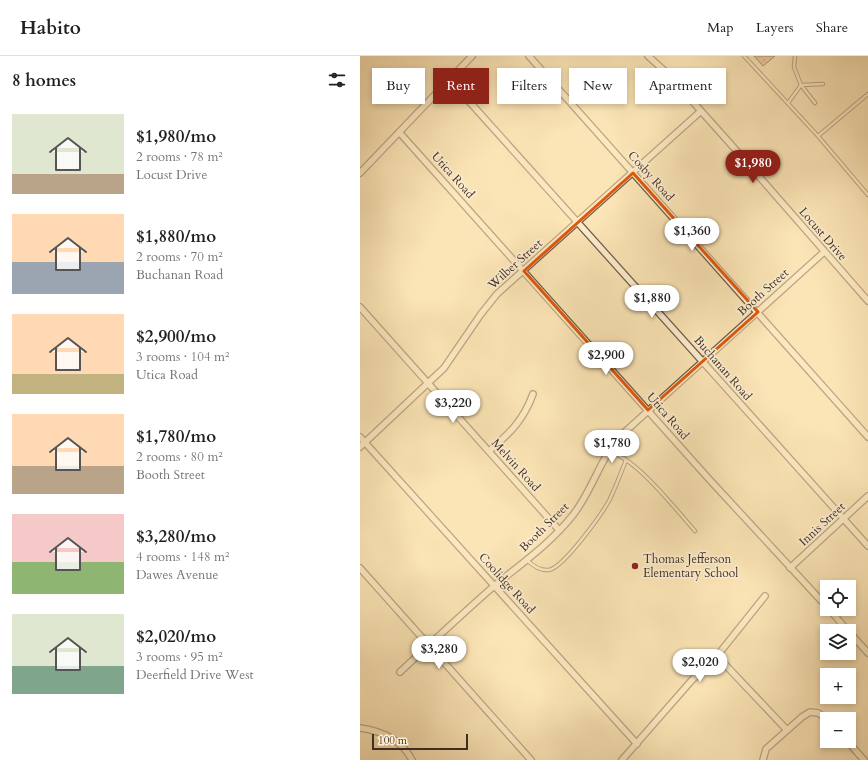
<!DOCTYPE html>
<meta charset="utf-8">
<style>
:root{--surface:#fff;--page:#f6f6f6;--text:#202124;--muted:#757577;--line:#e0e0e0;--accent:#8f2418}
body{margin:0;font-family:Cardo,serif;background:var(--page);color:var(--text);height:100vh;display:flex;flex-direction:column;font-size:15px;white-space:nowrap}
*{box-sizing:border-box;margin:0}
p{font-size:13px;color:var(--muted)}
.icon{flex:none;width:22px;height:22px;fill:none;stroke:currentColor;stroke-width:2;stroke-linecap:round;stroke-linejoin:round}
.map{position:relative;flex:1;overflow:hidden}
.details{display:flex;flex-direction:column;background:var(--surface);width:360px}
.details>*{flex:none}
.top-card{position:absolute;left:12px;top:12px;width:380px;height:36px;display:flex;gap:8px}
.fabs{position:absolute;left:460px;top:524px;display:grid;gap:8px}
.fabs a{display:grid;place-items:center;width:36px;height:36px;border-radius:0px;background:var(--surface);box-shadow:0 2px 6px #0003;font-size:20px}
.scale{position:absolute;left:12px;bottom:10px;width:96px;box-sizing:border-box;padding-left:4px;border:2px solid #402e23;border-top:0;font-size:11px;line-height:14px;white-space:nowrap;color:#402e23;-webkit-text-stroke:3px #fcedcf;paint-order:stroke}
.price{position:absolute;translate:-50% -34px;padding:0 9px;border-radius:14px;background:#fff;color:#222;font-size:13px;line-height:26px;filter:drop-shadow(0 1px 2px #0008)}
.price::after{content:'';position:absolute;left:50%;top:24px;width:12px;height:9px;margin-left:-6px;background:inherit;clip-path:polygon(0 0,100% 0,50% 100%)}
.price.current{background:var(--accent);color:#fff}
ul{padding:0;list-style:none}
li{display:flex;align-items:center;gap:12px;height:100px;padding:0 12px}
li span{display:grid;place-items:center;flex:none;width:112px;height:80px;border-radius:0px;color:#555}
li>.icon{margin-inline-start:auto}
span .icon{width:48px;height:48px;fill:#fffc;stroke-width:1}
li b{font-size:17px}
h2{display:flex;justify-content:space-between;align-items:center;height:48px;padding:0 12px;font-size:17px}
.chip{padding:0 14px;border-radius:0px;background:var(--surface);box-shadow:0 2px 6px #0003;font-size:14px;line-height:36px}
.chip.current{background:var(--accent);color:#fff}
header{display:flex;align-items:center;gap:24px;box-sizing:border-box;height:56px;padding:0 20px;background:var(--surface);border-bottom:1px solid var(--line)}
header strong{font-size:19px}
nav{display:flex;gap:22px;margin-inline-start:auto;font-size:14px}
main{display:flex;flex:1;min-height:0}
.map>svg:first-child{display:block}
.building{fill:url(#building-cross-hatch);stroke:#402e23}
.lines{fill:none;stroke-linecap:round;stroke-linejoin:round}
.service-casing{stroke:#6f5c48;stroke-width:4.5}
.minor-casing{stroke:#6f5c48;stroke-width:8}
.service{stroke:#fcedcf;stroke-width:2.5}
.minor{stroke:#fcedcf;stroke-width:5.5}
.marked{fill:none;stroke:#e0570d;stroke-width:3;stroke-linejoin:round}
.poi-dot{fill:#8f2418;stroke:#fcedcf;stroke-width:1.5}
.labels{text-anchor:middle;stroke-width:3.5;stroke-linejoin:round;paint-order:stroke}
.street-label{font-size:12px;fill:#402e23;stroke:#fcedcf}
.poi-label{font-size:12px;fill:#402e23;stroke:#fcedcf;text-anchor:start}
</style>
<header>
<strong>Habito</strong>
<nav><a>Map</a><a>Layers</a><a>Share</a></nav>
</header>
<main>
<section class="details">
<h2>8 homes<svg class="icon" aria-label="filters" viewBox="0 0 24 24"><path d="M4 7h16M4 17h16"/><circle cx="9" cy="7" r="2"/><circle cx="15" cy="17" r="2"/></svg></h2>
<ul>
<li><span style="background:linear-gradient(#dfe7d0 75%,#b9a48a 0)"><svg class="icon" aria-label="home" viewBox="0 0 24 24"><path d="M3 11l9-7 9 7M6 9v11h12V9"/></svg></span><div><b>$1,980/mo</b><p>2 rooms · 78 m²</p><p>Locust Drive</p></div></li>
<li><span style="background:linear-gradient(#ffd9b3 60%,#9aa5b1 0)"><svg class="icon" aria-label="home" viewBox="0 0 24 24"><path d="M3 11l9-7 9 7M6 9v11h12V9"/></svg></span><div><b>$1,880/mo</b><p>2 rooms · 70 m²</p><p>Buchanan Road</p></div></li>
<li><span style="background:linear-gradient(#ffd9b3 75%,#c2b280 0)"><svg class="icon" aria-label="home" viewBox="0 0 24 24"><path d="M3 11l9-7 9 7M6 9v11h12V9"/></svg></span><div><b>$2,900/mo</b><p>3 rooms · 104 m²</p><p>Utica Road</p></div></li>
<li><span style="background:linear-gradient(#ffd9b3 65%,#b9a48a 0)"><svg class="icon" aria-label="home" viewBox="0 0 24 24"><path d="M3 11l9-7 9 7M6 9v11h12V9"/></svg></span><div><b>$1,780/mo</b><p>2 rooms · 80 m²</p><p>Booth Street</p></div></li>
<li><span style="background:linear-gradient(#f6c9c9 60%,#8fb573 0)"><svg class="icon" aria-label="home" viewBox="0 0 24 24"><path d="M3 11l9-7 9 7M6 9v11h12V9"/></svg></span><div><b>$3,280/mo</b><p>4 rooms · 148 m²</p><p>Dawes Avenue</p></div></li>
<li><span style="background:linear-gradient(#dfe7d0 65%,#7fa58c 0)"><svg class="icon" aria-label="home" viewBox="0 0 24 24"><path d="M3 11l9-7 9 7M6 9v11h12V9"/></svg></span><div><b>$2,020/mo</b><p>3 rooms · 95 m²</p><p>Deerfield Drive West</p></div></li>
</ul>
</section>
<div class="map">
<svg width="508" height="704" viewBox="0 0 508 704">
<defs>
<pattern id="building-cross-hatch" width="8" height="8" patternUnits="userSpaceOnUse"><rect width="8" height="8" fill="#e3a68a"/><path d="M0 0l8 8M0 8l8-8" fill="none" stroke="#b98870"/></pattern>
</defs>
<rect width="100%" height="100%" fill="#fbe4b5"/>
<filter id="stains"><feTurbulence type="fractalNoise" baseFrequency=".005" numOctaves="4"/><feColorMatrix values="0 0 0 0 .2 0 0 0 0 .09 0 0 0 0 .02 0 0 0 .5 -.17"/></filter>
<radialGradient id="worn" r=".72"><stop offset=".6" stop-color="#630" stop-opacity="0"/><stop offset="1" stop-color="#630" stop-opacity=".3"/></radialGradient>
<path class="building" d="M394 0H415L403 10Z"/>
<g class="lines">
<g class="service-casing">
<path id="service" d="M384 0 458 80 508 139
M441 29 455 47
M441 29 463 28
M428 47 441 29 434 11 435 0
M458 80 508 38
M248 396C274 399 317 455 335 475
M167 504C173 510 180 515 189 514 204 511 242 458 250 443 256 430 261 417 266 404"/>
</g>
<g class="minor-casing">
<path id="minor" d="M169 0 508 381
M288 0 308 18 375 93 508 245
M89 23 508 490
M39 76 348 422 467 551
M0 117 112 0
M0 251 199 474
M0 381 277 688
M0 391 84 312 121 258 137 238 341 55
M129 395C150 377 163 365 173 338
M0 512 171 704
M430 512 508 440
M469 553 488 575
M489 576 508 597
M357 600 427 674
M40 616C71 587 102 558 134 530 161 508 191 487 213 459 231 436 239 407 257 383L464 196
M0 672C21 675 42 684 52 704
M487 685 504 704
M262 704 332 624 357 600 405 540
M403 704 406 693 442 661 450 656 458 657 467 663"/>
</g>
<use href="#service" class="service"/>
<use href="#minor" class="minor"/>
</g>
<path d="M0 0H508V704H0ZM273 117 398 256 288 354 164 215Z" fill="#fbe4b5" fill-opacity=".55" fill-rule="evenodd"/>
<path class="marked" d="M273 117 398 256 288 354 164 215Z"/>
<circle class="poi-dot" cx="275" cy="510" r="4"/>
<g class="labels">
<g class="street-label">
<text transform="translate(93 119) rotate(48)" y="4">Utica Road</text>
<text transform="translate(291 120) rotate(48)" y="4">Cosby Road</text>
<text transform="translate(463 178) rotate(49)" y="4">Locust Drive</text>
<text transform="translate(155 208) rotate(-42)" y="4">Wilber Street</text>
<text transform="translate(403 236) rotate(-42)" y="4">Booth Street</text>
<text transform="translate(363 312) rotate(49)" y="4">Buchanan Road</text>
<text transform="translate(308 360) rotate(49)" y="4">Utica Road</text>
<text transform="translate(156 409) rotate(48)" y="4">Melvin Road</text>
<text transform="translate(462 468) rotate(-43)" y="4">Innis Street</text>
<text transform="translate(184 471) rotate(-45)" y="4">Booth Street</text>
<text transform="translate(147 527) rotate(48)" y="4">Coolidge Road</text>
</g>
<g class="poi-label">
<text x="283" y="507">Thomas Jefferson<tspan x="283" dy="14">Elementary School</tspan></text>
</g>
</g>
<rect width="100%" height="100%" filter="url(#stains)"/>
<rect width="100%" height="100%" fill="url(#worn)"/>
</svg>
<div class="fabs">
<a><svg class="icon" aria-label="locate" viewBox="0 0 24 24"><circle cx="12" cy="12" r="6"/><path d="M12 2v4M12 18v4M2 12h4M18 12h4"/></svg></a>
<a><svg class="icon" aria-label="layers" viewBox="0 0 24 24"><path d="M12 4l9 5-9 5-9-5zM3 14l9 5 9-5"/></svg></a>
<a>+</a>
<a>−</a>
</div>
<div class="scale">100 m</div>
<b class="price current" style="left:393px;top:128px">$1,980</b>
<b class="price" style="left:332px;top:196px">$1,360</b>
<b class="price" style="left:292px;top:263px">$1,880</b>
<b class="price" style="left:246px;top:320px">$2,900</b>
<b class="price" style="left:93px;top:368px">$3,220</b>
<b class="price" style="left:252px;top:408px">$1,780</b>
<b class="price" style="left:79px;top:614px">$3,280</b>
<b class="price" style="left:340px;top:627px">$2,020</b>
<div class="top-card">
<a class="chip">Buy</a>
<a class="chip current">Rent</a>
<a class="chip">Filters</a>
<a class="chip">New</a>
<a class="chip">Apartment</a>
</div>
</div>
</main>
